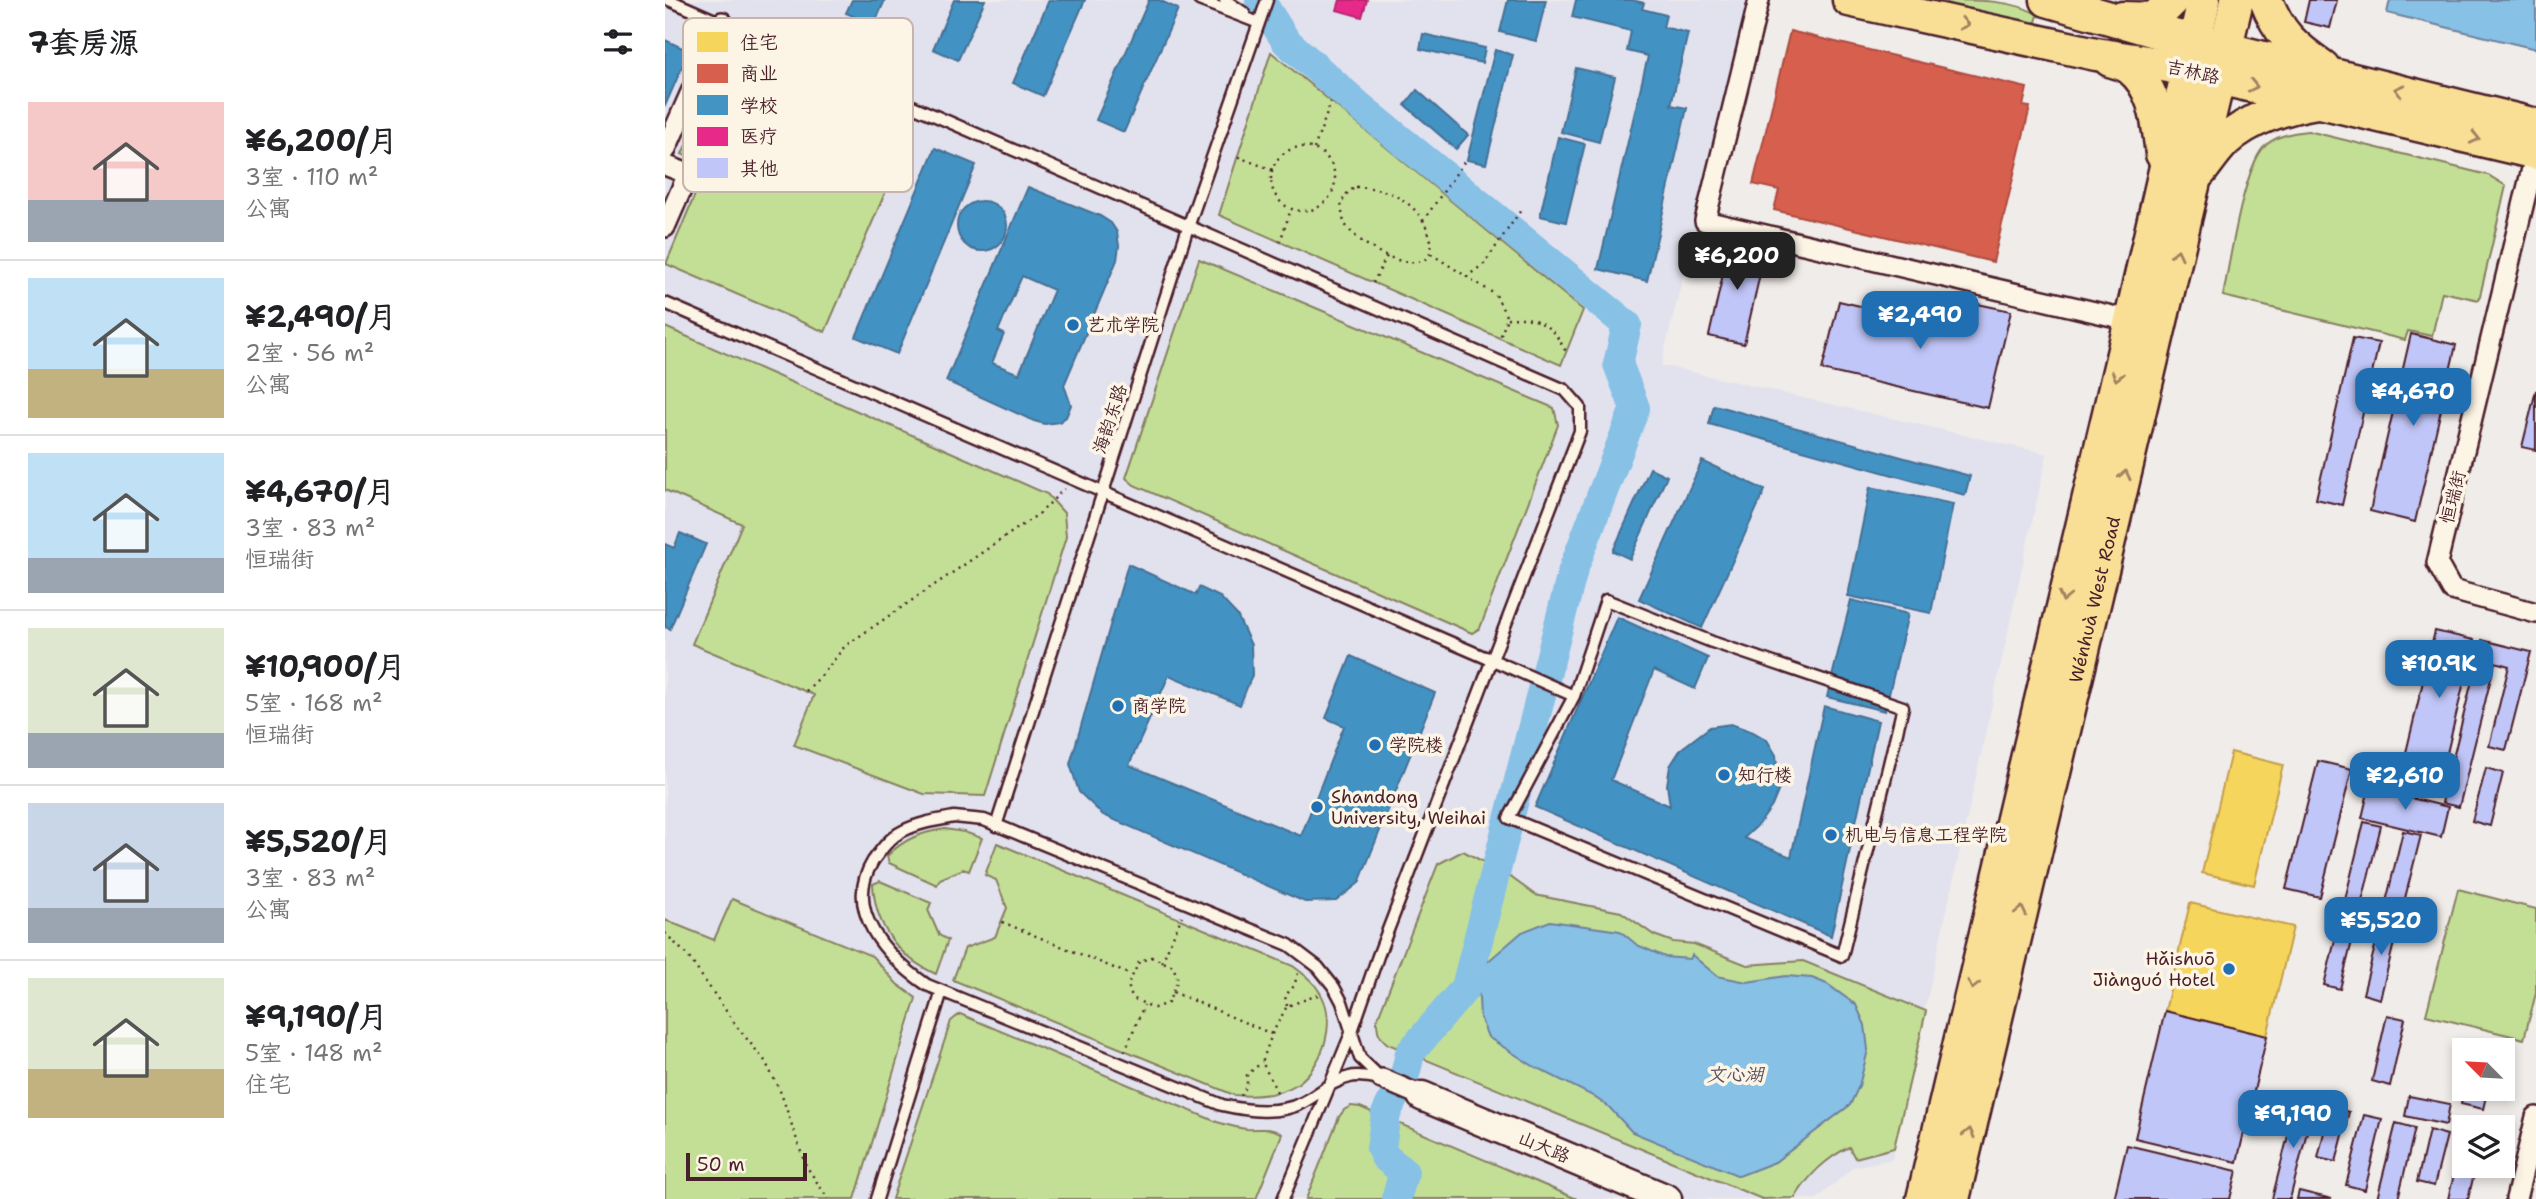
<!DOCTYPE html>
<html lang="zh">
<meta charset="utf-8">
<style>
:root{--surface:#fff;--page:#f2f2f2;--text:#202124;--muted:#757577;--line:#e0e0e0;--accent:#1f6fb2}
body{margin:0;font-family:"Shantell Sans","LXGW WenKai TC",sans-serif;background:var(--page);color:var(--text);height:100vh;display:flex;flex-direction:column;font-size:26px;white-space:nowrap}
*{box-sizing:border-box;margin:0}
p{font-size:23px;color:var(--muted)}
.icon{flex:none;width:38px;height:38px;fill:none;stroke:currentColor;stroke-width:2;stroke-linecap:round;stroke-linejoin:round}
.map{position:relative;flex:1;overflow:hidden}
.sheet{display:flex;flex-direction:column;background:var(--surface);width:665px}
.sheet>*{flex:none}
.needle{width:46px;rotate:294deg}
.controls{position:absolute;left:1787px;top:1038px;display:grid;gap:14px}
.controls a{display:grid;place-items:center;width:63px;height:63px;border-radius:0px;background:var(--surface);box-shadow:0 4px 10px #0003;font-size:35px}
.scale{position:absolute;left:21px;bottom:18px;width:121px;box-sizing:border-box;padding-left:7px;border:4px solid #4a1f2b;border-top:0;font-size:19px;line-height:24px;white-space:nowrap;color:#4a1f2b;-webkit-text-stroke:5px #fcf5e5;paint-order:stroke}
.price{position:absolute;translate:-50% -60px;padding:0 16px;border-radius:14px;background:var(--accent);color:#fff;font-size:23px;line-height:46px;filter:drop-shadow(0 2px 4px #0008)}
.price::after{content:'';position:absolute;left:50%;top:42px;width:21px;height:16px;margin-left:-10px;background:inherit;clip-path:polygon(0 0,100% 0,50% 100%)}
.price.on{background:#222;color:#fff}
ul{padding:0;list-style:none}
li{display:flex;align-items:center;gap:21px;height:175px;padding:0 28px}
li+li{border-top:2px solid var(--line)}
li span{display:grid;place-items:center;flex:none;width:196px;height:140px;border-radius:0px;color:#555}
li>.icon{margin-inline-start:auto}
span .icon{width:84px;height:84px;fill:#fffc;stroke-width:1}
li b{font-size:30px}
h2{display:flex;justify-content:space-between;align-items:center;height:84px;padding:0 28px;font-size:30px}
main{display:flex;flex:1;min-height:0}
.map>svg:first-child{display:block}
.built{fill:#e2e1ee}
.green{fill:#c3df96;stroke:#867f60;stroke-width:2}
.water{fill:#87c1e6;stroke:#6f809b;stroke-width:2}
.homes{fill:#f6d55c;stroke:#c29e4d;stroke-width:2}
.shops{fill:#d6604d;stroke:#ac4c43;stroke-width:2}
.schools{fill:#4393c3;stroke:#457095;stroke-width:2;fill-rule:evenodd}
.health{fill:#e7298a;stroke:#b8266e;stroke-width:2}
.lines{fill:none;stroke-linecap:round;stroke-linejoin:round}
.river{stroke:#87c1e6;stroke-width:30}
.building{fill:#c1c6f8;stroke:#4a1f2b;stroke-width:2}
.service-casing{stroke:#4a1f2b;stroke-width:15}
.minor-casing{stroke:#4a1f2b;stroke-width:24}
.secondary-casing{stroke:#4a1f2b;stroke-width:33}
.primary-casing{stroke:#4a1f2b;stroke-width:37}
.path{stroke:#4a1f2b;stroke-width:2.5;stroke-dasharray:2 5;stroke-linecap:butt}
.service{stroke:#fcf5e5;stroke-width:10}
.minor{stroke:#fcf5e5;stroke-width:19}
.secondary{stroke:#fcf5e5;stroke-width:28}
.primary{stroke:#f9df96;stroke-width:32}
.oneway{stroke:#a27f60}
.poi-dot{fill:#1f6fb2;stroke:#fcf5e5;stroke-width:2.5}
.labels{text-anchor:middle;stroke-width:7;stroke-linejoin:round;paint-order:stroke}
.street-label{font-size:18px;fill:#4a1f2b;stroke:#fcf5e5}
.poi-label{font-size:18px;fill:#4a1f2b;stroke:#fcf5e5;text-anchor:start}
.water-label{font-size:19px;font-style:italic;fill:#5c5063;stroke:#fcf5e5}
.key{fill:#fcf5e5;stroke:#c7b5ad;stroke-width:2}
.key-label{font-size:19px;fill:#4a1f2b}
</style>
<main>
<section class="sheet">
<h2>7套房源<svg class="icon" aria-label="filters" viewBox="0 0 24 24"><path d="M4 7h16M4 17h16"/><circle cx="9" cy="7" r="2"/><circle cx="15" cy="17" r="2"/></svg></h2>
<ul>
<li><span style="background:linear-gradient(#f6c9c9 70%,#9aa5b1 0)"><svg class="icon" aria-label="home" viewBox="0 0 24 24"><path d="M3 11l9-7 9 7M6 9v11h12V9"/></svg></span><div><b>¥6,200/月</b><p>3室 · 110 m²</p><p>公寓</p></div></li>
<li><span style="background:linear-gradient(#bfe0f5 65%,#c2b280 0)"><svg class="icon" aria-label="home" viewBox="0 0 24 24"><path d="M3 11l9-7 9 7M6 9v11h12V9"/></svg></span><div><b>¥2,490/月</b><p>2室 · 56 m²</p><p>公寓</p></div></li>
<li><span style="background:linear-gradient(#bfe0f5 75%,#9aa5b1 0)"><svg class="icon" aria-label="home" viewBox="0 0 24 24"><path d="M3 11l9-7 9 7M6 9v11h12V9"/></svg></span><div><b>¥4,670/月</b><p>3室 · 83 m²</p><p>恒瑞街</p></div></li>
<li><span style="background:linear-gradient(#dfe7d0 75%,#9aa5b1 0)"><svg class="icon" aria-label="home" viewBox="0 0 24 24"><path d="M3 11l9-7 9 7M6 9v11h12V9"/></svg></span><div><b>¥10,900/月</b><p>5室 · 168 m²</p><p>恒瑞街</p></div></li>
<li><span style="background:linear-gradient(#c9d6e8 75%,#9aa5b1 0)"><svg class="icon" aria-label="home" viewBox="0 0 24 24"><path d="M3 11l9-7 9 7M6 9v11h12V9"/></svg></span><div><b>¥5,520/月</b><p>3室 · 83 m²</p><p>公寓</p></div></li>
<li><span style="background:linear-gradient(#dfe7d0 65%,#c2b280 0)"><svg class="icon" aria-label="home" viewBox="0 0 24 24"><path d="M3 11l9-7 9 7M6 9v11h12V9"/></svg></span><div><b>¥9,190/月</b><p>5室 · 148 m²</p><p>住宅</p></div></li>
</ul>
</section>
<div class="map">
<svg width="1871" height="1199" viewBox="0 0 1871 1199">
<rect width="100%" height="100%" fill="#f0ece9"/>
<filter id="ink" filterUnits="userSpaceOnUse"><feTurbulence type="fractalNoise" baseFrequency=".0143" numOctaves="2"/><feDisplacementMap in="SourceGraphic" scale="14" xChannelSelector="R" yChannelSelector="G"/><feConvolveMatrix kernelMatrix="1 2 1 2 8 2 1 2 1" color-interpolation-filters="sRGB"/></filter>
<g filter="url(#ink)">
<path class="built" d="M0 0H1076L1086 2 996 365 1382 454 1227 1159 1188 1167 1152 1199H0Z"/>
<path class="green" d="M1283 0C1311 0 1350 0 1373 15L1371 22 1361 26 1291 10 1282 3Z
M606 52 918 310 896 365 554 215Z
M60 56 245 135 160 332 1 264 42 166 17 154Z
M1643 131 1823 175 1841 186 1814 300 1777 292 1767 336 1743 331 1740 340 1558 296C1565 261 1578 172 1598 148 1610 135 1627 133 1643 131Z
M534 259 889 408 893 425 815 628 807 633 469 485 461 478Z
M0 327 382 494 399 513 401 537 320 796 259 794 129 745 149 695 27 644 77 524 0 490Z
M280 829 299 832 317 838 304 871 298 869 275 879 272 885 224 863 222 856C239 839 257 832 280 829Z
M332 843 628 966C637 973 646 979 652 988 674 1017 660 1064 632 1084 613 1096 591 1097 569 1095L288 980 300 948 330 937 342 908 331 880 320 875Z
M798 851 840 873 870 895 956 912 989 935 1008 942 1029 944 1082 965 1138 961 1261 1011 1229 1148 1190 1158 1184 1147C1160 1159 1144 1175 1130 1198L1097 1199 723 1044C714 1037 712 1032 712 1020L773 864Z
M215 881 266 903 263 910 274 935 283 940 271 974C233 957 210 926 208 884Z
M1793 889 1871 909V993L1859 1039 1761 1015Z
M67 899 207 956 232 984 251 998 190 1199H0V920L49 940Z
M295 1014 552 1122C562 1125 572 1128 582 1129 596 1130 604 1126 617 1134L591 1199H227L286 1021Z
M686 1106 695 1107 912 1199H641L674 1117 679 1110Z"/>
<path class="water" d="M1725 0H1871V49L1722 13Z
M885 921 955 931 972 945 1000 957 1025 959 1027 955 1052 976 1082 982 1121 976 1147 978 1162 984 1191 1005 1200 1025 1203 1050 1194 1086 1185 1105 1110 1162 1074 1176 967 1132 944 1107 926 1095 868 1066 823 1037 815 1017 813 980 821 963 857 932Z"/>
<path class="homes" d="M1566 752 1618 765 1589 885 1537 873Z
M1525 903 1628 927 1602 1036 1500 1011Z"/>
<path class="shops" d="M1125 31 1362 88 1358 106 1365 107 1328 262 1109 210 1114 190 1088 184Z"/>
<path class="schools" d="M187 0H220L209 25 181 13Z
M289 0H320L293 60 268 49Z
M384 0H420L378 96 348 83Z
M484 0H494L513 9 459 132 431 120Z
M843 0H881L871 41 835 32Z
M911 0H967L979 3 977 9 1001 15 998 27 1023 33 1006 105 1022 108 982 281 933 269 983 56 962 51 966 31 907 17Z
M758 34 820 48 817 63 755 49Z
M0 40 24 51 0 106Z
M830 50 848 55 821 164 802 160Z
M911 68 950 77 934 142 896 132Z
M752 90 803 135 791 149 740 105Z
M893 137 920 144 901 222 875 216Z
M270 148 311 165 232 354 191 337Z
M363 187 435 216 446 223 452 232 454 246 452 260 399 385 406 405 401 417 394 422 380 424 369 421 281 381ZM357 276 389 290 354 374 327 363 339 334 333 331Z
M292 226a25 25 0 1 1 50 0a25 25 0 1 1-50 0Z
M1049 405 1305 476 1300 495 1044 424Z
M1037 461 1100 490 1037 628 974 599Z
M985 468 1002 476 965 559 948 551Z
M1205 487 1288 504 1266 613 1183 596Z
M15 533 41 544 5 629 0 627V544L9 548Z
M463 564 531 595 534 587 555 597 572 615 586 645 587 675 575 705 504 675 464 765 636 836 679 726 661 718 686 656 770 693 694 883 671 901 640 902 438 815 414 792 405 764Z
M1186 600 1243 614 1220 711 1162 697Z
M952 617 1043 658 1030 689 989 670 946 780 1005 806 1002 785 1005 766 1016 749 1045 727 1066 724 1088 732 1102 740 1111 755 1114 789 1107 806 1094 824 1079 838 1126 857 1159 706 1213 721 1166 936 870 807Z"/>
<path class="health" d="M675 0H702L697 17 672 10Z"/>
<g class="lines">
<path class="river" d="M595 0 621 41 693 105 962 325 953 364 970 408 908 570 801 987 745 1053 741 1071 721 1114 716 1148 720 1157 739 1172 731 1199"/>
</g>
<path class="building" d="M1644 0H1672L1665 28 1639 22Z
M1066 239 1101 248 1079 344 1044 336Z
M1174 301 1296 330 1303 302 1346 311 1323 408 1157 370Z
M1746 334 1791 345 1750 522 1705 511Z
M1688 338 1714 343 1677 505 1651 499Z
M1871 390V450L1857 447Z
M1770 631 1809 640 1778 770 1739 761Z
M1817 640 1866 652 1841 750 1824 746 1844 666 1830 662 1794 807 1777 803Z
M1653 761 1687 769 1655 897 1621 889Z
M1821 768 1838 773 1825 826 1807 821Z
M1704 788 1783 807 1776 837 1697 818Z
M1699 822 1716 826 1675 989 1659 985Z
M1738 831 1756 835 1738 906 1721 902Z
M1718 915 1735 919 1715 999 1698 994Z
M1500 1011 1602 1036 1572 1162 1470 1138Z
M1722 1015 1740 1019 1725 1086 1707 1081Z
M1800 1088H1823L1818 1109 1796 1104Z
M1744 1096 1785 1104 1781 1125 1740 1116Z
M1632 1100 1649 1104 1625 1199H1607Z
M1665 1107 1684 1112 1671 1162 1653 1158Z
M1699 1115 1717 1119 1700 1190 1681 1185Z
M1731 1123 1750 1128 1733 1199H1712Z
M1764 1130 1782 1135 1769 1186 1752 1182Z
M1798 1138 1799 1166H1811L1803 1199H1783Z
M1462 1145 1572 1171 1565 1199H1449Z
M1634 1191 1667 1199H1632Z"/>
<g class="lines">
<g class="service-casing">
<path id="service" d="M4 0 900 390 915 407V431L713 956 687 1031 618 1199
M534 0 594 23
M560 0 579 13
M0 303 824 659
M821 657 909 696 941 600 1047 642 1238 707 1177 956 844 818 909 696
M289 817 319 820 624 945 653 967 669 987 677 1002 695 1058 717 1079C707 1078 694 1074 685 1077 666 1081 653 1095 637 1103 613 1115 583 1111 557 1105L262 985C223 958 177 911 208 861 216 850 225 837 238 831 253 823 272 820 289 817Z
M331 826 523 227 602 0
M212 1199 277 991"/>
</g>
<g class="minor-casing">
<path id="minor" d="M1094 0 1040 221 1477 323
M0 151 57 22
M1871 152 1772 563 1787 590 1871 613
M0 165 23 174 0 227
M717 1079 757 1096
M1851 1199 1871 1117"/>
</g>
<g class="secondary-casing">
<path id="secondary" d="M757 1096 1002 1199"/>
</g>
<g class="primary-casing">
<g id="primary">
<path d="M1184 0 1431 54 1494 64 1871 153"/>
<path d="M1382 0 1501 34 1871 125"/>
<path d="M1601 0C1614 34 1629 47 1658 67"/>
<path d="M1458 18 1489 19 1508 0"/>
<path d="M1445 60C1451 62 1460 64 1465 68 1491 88 1493 124 1497 154"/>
<path d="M1535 172C1543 162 1551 150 1560 141 1583 119 1621 107 1652 102"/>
<path d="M1258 1199 1466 320 1539 0"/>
<path id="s1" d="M1288 1199 1572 0"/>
</g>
</g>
<path class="path" d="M606 179a32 32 0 1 1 64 0a32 32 0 1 1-64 0Z
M649 149 666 102
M573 157 608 170
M691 187C724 187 755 203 765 237 767 242 767 253 763 257 743 275 691 243 680 224 677 218 677 209 676 203L683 192Z
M758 221 799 162
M615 242 626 209
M766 254 831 295 842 318 835 338
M801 277 819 264 856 210
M708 283 722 256
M842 318C850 319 858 317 865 319 883 323 893 336 901 352
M141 691 158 674 180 646 375 513 399 489
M337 922 466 975
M0 933 22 955 73 1028 100 1061 116 1093 140 1164 163 1199
M486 957 508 966 513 980 503 1003 489 1008 467 998 463 985 474 962Z
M497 962 517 916
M508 992 607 1034
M622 1006 620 996 629 986 634 970
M460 1051 479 1005
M612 1092 597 1062 607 1034 622 1006 656 994
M576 1096 582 1085V1075L597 1062"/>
<use href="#service" class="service"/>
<use href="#minor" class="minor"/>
<use href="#secondary" class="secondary"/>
<use href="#primary" class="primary"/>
</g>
<defs><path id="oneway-chevron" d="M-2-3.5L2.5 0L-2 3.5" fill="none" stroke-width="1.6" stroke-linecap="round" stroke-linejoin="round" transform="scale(1.75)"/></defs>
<g class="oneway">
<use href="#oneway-chevron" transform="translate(1299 24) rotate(12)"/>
<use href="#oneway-chevron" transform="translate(1588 86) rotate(13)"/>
<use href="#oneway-chevron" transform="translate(1734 90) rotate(-166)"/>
<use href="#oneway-chevron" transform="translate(1810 138) rotate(13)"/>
<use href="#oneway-chevron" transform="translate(1512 254) rotate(-77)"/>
<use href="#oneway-chevron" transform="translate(1452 376) rotate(104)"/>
<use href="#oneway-chevron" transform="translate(1460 475) rotate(-77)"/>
<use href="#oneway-chevron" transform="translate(1399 597) rotate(103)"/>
<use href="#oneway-chevron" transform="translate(1356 911) rotate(-77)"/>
<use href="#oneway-chevron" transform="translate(1308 985) rotate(103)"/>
<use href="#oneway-chevron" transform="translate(1304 1133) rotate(-77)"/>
</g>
</g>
<g class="poi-dot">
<circle cx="408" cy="325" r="7"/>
<circle cx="453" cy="706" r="7"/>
<circle cx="710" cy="745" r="7"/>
<circle cx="1059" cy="775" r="7"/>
<circle cx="652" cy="807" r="7"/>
<circle cx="1166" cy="835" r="7"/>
<circle cx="1564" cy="969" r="7"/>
</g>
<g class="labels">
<g class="street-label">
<text transform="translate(1528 72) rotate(13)" y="6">吉林路</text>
<text transform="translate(445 419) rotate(-72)" y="6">海韵东路</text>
<text transform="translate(1788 497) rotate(-76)" y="6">恒瑞街</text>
<text dy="6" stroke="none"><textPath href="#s1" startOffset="616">Wénhuà West Road</textPath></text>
<text transform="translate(879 1147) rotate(23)" y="6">山大路</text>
</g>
<g class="poi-label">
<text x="422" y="331">艺术学院</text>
<text x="467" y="712">商学院</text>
<text x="724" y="751">学院楼</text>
<text x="1073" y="781">知行楼</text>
<text x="666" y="803">Shandong<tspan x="666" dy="21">University, Weihai</tspan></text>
<text x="1180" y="841">机电与信息工程学院</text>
<text x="1550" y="965" text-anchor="end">Hǎishuō<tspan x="1550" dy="21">Jiànguó Hotel</tspan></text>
</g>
<g class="water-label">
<text x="1070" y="1081">文心湖</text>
</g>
</g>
<rect x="18" y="18" width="230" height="174" rx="10" class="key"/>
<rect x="32" y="32" width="31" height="20" fill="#f6d55c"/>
<rect x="32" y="64" width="31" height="19" fill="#d6604d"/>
<rect x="32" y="95" width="31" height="20" fill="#4393c3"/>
<rect x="32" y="127" width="31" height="19" fill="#e7298a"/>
<rect x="32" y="158" width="31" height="20" fill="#c1c6f8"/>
<g class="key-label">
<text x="75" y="49">住宅</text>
<text x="75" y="80">商业</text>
<text x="75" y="112">学校</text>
<text x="75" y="143">医疗</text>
<text x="75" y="175">其他</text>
</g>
</svg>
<div class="controls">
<a><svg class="needle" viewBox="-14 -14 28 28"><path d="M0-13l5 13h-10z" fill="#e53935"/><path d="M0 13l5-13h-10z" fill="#757577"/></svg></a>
<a><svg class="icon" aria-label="layers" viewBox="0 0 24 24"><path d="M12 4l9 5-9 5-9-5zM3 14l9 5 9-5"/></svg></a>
</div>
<div class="scale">50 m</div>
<b class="price on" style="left:1072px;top:292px">¥6,200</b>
<b class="price" style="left:1255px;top:351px">¥2,490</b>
<b class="price" style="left:1748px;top:428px">¥4,670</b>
<b class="price" style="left:1774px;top:700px">¥10.9K</b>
<b class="price" style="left:1740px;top:812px">¥2,610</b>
<b class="price" style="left:1716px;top:957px">¥5,520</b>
<b class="price" style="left:1628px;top:1150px">¥9,190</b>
</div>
</main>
